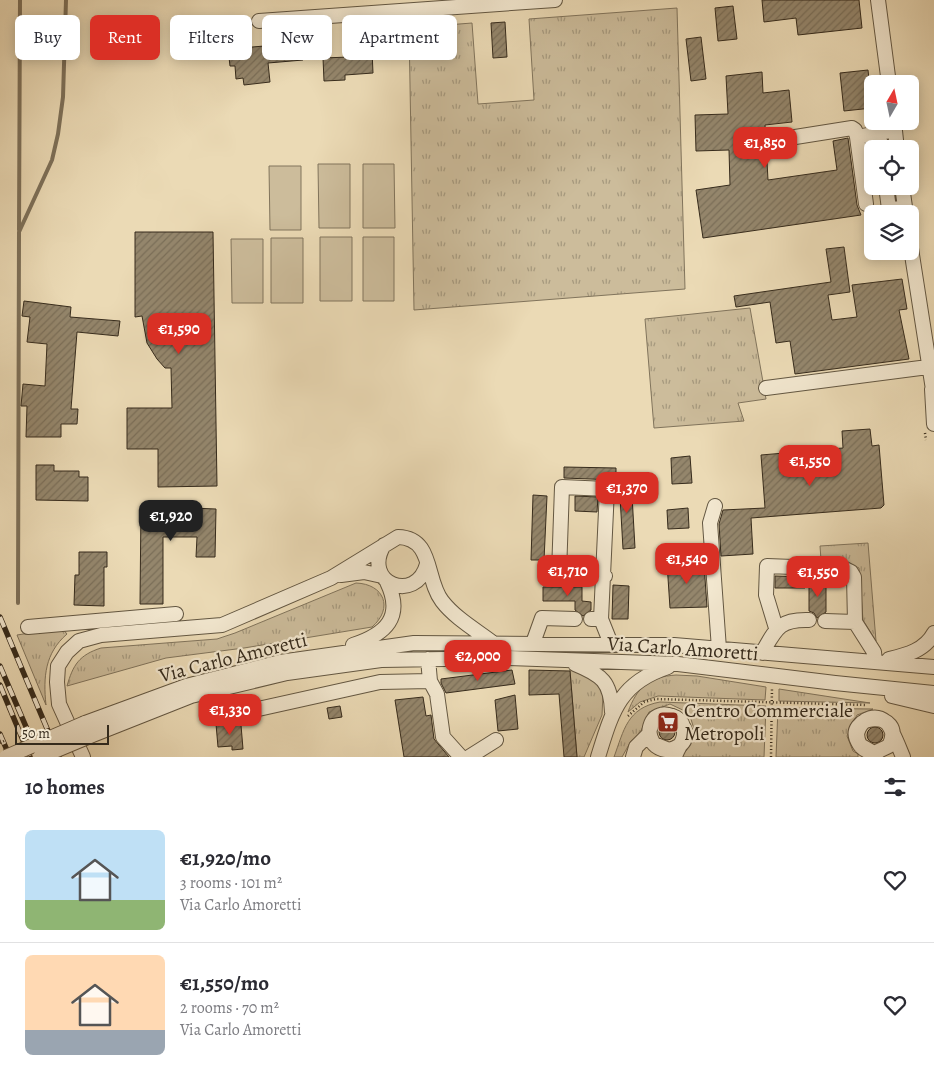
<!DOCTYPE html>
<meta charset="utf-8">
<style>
:root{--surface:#fff;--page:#f7f7f7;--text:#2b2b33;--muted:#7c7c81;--line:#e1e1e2;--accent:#d93025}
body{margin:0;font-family:Alegreya,serif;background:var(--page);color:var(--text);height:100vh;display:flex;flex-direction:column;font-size:19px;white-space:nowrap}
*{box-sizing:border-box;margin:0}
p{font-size:16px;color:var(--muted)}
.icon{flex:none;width:28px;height:28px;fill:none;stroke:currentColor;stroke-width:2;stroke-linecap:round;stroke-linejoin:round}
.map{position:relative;height:757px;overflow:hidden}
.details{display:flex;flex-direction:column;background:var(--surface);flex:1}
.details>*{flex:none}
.top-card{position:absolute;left:15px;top:15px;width:500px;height:45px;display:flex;gap:10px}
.needle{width:32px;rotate:9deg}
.fabs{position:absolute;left:864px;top:75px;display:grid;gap:10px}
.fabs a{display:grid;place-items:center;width:55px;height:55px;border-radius:8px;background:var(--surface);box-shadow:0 2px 12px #0003;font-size:25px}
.scale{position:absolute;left:15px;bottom:12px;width:94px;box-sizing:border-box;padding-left:5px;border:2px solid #362b1c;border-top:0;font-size:14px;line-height:18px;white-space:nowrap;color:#362b1c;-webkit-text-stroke:4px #f2e7cf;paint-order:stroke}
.price{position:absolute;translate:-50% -42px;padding:0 11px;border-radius:10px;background:var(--accent);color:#fff;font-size:16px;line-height:32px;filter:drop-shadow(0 1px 2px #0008)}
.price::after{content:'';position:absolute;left:50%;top:30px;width:15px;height:11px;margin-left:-8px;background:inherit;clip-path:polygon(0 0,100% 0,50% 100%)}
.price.current{background:#222;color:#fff}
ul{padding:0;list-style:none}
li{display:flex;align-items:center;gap:15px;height:125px;padding:0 25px}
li+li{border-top:1px solid var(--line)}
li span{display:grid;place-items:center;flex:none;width:140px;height:100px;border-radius:8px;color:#555}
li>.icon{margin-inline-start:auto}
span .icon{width:60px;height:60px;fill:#fffc;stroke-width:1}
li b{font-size:21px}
h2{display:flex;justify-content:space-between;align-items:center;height:60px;padding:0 25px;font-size:21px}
.tag{padding:0 18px;border-radius:8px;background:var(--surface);box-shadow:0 2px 12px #0003;font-size:18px;line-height:45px}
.tag.current{background:var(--accent);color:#fff}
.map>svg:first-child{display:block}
.grass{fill:url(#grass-tufts);stroke:#81745c}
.garden{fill:#ccbc9b;stroke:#81745c}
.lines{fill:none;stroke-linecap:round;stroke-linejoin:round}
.stream{stroke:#7d7059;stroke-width:4}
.building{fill:url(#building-hatch);stroke:#362b1c}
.minor-casing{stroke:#635742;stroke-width:16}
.path{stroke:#362b1c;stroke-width:2.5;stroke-dasharray:1 2.5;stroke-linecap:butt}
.minor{stroke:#f2e7cf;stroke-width:14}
.rail-casing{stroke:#362b1c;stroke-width:5.5}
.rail{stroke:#f2e7cf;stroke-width:4;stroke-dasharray:11;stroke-linecap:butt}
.minor-bridge-casing{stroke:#635742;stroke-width:16;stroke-linecap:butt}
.path-bridge{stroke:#362b1c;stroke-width:2.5;stroke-dasharray:1 2.5;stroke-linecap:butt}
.minor-bridge{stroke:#f2e7cf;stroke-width:14}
.labels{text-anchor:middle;stroke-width:4.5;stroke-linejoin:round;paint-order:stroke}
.street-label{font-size:20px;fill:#362b1c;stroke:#f2e7cf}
.poi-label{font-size:20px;fill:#362b1c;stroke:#f2e7cf;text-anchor:start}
</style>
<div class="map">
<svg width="934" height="757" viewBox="0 0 934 757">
<defs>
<pattern id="grass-tufts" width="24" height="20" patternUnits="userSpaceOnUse" patternTransform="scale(1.25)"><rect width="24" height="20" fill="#ccbc9b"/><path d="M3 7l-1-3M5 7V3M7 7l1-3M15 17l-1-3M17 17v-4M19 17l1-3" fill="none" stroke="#a6997e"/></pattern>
<pattern id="building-hatch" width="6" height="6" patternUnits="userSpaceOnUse" patternTransform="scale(1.25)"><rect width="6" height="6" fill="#94866c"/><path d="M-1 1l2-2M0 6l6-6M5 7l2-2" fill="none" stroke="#7a6e58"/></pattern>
</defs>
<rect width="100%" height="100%" fill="#ebdab5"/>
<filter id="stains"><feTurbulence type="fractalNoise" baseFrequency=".004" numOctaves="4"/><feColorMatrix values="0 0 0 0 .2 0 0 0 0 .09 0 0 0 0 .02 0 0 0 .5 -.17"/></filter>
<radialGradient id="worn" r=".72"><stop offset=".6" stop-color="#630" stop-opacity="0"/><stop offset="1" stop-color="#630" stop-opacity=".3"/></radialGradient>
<path class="grass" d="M677 8 685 289 414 310 409 28 472 23 478 104 534 100 529 19Z
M750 308 766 399 738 403 744 421 654 428 645 319Z
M868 543 876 641 863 620 859 568 847 562H824L821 560 820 546Z
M356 583C384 584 394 608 372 627L244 648 166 658 67 686C73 665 79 655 101 648L217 639 235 633Z
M62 628 67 634C45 653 43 677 46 705L17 635Z
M570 670C586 671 595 680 603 694L602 715 584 757H577Z
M676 675 697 676 766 687 765 700 658 696 640 702 628 712C637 687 649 677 676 675Z
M779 689 870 703 779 701Z
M660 702 766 706 764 757H681V749L686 751 695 732 689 713 670 704 649 712 641 731 642 734 631 741 622 757H614C624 730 627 708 660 702Z
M778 708 873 709 857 715 847 736 853 751 858 754V757H776Z"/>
<path class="garden" d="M318 164H350V228H319Z
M363 164H394L395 228H363Z
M269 166H301V230H270Z
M320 237H352V301H320Z
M363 237H394V301H363Z
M271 238H303V303H271Z
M231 239H263V303H232Z"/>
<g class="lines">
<path class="stream" d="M19 230 20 0
M18 603 19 232 52 160 58 134 63 97 66 0"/>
</g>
<path class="building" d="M762 0H859L862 28 798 35 796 18 764 22Z
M733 6 737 39 718 41 715 8Z
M505 22 507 57 493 58 491 23Z
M701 37 706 79 691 81 686 39Z
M301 43 303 60 268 63 270 82 244 85 243 78 236 79 235 66H230L228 49Z
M364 47V51H372L373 73 345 75V80L324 81 323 58 349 57V52H354V48Z
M868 70 872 108 844 111 840 73Z
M762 72 763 93 789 90 792 122 765 125 768 180 837 170 833 141 848 138 857 205 861 215 703 238 696 190 730 185 729 150 696 151 695 115 728 114 726 76Z
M135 232H213L217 486 158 487V449H127V408H172L171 368H165L157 359 147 343 142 316 135 317Z
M844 247 850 292 828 295 832 320 857 317 852 285 902 279 907 309 899 310 909 359 795 374 790 341 776 343 770 302 736 307 734 296 831 282 826 249Z
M24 301 71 307 70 317 120 321 118 336 77 332 71 409H78L77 424H61V437H26L27 406H21L23 384 45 386 47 344 27 342 30 317 22 316Z
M870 429 872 446 879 445 884 505 881 508 751 518 753 554 721 556 719 524 723 510 765 508 761 455 843 448 842 431Z
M690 456 692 483 672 484 671 458Z
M36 465H54V471H79V477H88V501L36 500Z
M564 467 616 468V480L564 478Z
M631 478 635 548 623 549 619 479Z
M533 495 547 496 544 560H531Z
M575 496 598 497 597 512 575 511Z
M141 506 216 509 215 557H196L197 537H163V604H140Z
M688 508 689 528 668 529 667 510Z
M79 552H107V567H104V606L74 605 75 575H79Z
M690 561V565L704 564 707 607 670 608 667 563Z
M775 576 805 577V588H775Z
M809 581H826V612L817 618 814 613 809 611Z
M613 585 629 586 628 619H612Z
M543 587H582V601L591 602V610L583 616 575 610V601H543Z
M512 670 515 684 446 693 441 683V679Z
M529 670 570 671 577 757H564L559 694 529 695Z
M515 695 518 729 498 731 495 700Z
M423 697 426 716 431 715 434 739 449 757H404L395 700Z
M340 706 342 717 329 719 327 708Z
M228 723V726L241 725 243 749 232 750V746L218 747 216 724Z
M659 732a8 8 0 1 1 16 0a8 8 0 1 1-16 0Z
M867 735a8 8 0 1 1 16 0a8 8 0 1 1-16 0Z"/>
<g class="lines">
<g class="minor-casing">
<path id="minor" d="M878 0 889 84
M259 21 555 0
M894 122 897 149
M789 138 852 128 855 130 857 137
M881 149 879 133 895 130
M886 186 889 209 905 208
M902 186 906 214
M866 204 857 137 879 133
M910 242 934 396
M766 388 928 367
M932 389 934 424
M715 506 710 523 719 649
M384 545C361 583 416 605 427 564
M341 575 364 572 382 576
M591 619H601L611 644
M601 619 607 489 562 487 559 573 605 576
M825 621 855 622 874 652 875 662
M28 627 176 614
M776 628 766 595 767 566 845 569 851 572 854 577 855 622
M533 643 542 618 575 619
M353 645C386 634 404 617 387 582
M762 653C776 629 779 619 809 620
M428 659 430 681 437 694 443 737 461 757
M889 659C907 655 925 650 934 633
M575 664C602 675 611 682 612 712
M892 696 934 706
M254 710 380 682 430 681
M85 723 186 686 280 662 414 643 674 645 934 667
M90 736 191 696 287 673 381 660 509 658 678 664 835 683 934 693
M83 757 59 704 57 682 58 666 67 652 79 641 101 635 222 625 331 578 398 537C434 538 425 579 442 601 455 618 476 630 493 643
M469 757 496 740
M598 757C612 712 619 683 668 667
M633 757 636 747 649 734C652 690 709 733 674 749 668 751 661 750 656 746 651 742 648 735 650 729 658 691 712 738 669 750L654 744C635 715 683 703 684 732 685 741 677 748 675 757
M876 757C871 753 864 750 860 745 838 714 909 707 889 746L874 753 860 745C843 709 907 711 889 746L874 753C840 746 864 704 886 722 891 726 900 750 903 757"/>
</g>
<path class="path" d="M925 433 926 440
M628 716 644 702 656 699 866 705
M771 757 772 687"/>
<use href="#minor" class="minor"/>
<g class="rail-casing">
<path id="rail" d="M0 617 59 757
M0 666 39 757
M0 685 30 757
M0 734 10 757"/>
</g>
<use href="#rail" class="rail"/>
<g class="minor-bridge-casing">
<path id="minor-bridge" d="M6 757 85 723
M40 757 90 736"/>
</g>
<path class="path-bridge" d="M0 743 4 741"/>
<use href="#minor-bridge" class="minor-bridge"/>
</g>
<defs>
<g id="supermarket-square" transform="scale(1.125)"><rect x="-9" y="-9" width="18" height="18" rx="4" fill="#8f2418" stroke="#f2e7cf"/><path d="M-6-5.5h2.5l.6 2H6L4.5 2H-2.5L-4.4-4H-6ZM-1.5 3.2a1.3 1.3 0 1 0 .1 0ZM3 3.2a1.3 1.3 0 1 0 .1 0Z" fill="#fff"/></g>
</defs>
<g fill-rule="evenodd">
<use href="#supermarket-square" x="668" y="722"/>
</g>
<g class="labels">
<g class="street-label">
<text transform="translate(683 648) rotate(4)" y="7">Via Carlo Amoretti</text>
<text transform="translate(233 657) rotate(-14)" y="7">Via Carlo Amoretti</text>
</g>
<g class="poi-label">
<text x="684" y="717">Centro Commerciale<tspan x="684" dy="23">Metropoli</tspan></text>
</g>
</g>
<rect width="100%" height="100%" filter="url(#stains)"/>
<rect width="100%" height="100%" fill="url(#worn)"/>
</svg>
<div class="fabs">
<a><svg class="needle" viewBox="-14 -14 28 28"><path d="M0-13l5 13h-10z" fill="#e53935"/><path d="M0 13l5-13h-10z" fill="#7c7c81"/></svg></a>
<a><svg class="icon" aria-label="locate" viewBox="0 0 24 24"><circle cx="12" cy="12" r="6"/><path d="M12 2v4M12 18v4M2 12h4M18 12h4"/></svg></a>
<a><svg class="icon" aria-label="layers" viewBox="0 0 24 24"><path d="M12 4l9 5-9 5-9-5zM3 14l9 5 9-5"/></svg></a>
</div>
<div class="scale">50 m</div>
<b class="price" style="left:765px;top:169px">€1,850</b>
<b class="price" style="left:179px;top:355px">€1,590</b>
<b class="price" style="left:810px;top:487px">€1,550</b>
<b class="price" style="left:627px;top:514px">€1,370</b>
<b class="price current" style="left:171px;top:542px">€1,920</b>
<b class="price" style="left:687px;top:585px">€1,540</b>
<b class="price" style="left:568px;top:597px">€1,710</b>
<b class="price" style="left:818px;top:598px">€1,550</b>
<b class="price" style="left:478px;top:682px">€2,000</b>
<b class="price" style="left:230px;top:736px">€1,330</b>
<div class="top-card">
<a class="tag">Buy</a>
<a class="tag current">Rent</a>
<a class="tag">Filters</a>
<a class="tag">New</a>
<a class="tag">Apartment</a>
</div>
</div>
<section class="details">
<h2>10 homes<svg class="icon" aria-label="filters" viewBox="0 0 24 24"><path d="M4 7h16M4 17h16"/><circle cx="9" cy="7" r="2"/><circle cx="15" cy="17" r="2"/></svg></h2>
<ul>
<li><span style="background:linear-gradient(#bfe0f5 70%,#8fb573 0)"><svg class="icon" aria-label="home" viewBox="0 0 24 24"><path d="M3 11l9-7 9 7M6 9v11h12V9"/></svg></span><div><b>€1,920/mo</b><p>3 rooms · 101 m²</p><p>Via Carlo Amoretti</p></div><svg class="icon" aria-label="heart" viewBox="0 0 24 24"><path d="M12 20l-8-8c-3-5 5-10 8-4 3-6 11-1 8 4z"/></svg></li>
<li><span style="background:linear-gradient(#ffd9b3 75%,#9aa5b1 0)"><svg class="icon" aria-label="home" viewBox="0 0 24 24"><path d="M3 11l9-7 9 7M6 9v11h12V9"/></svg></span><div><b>€1,550/mo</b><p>2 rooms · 70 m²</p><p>Via Carlo Amoretti</p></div><svg class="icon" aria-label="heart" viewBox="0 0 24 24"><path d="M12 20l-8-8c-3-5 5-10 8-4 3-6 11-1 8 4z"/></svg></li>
</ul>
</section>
